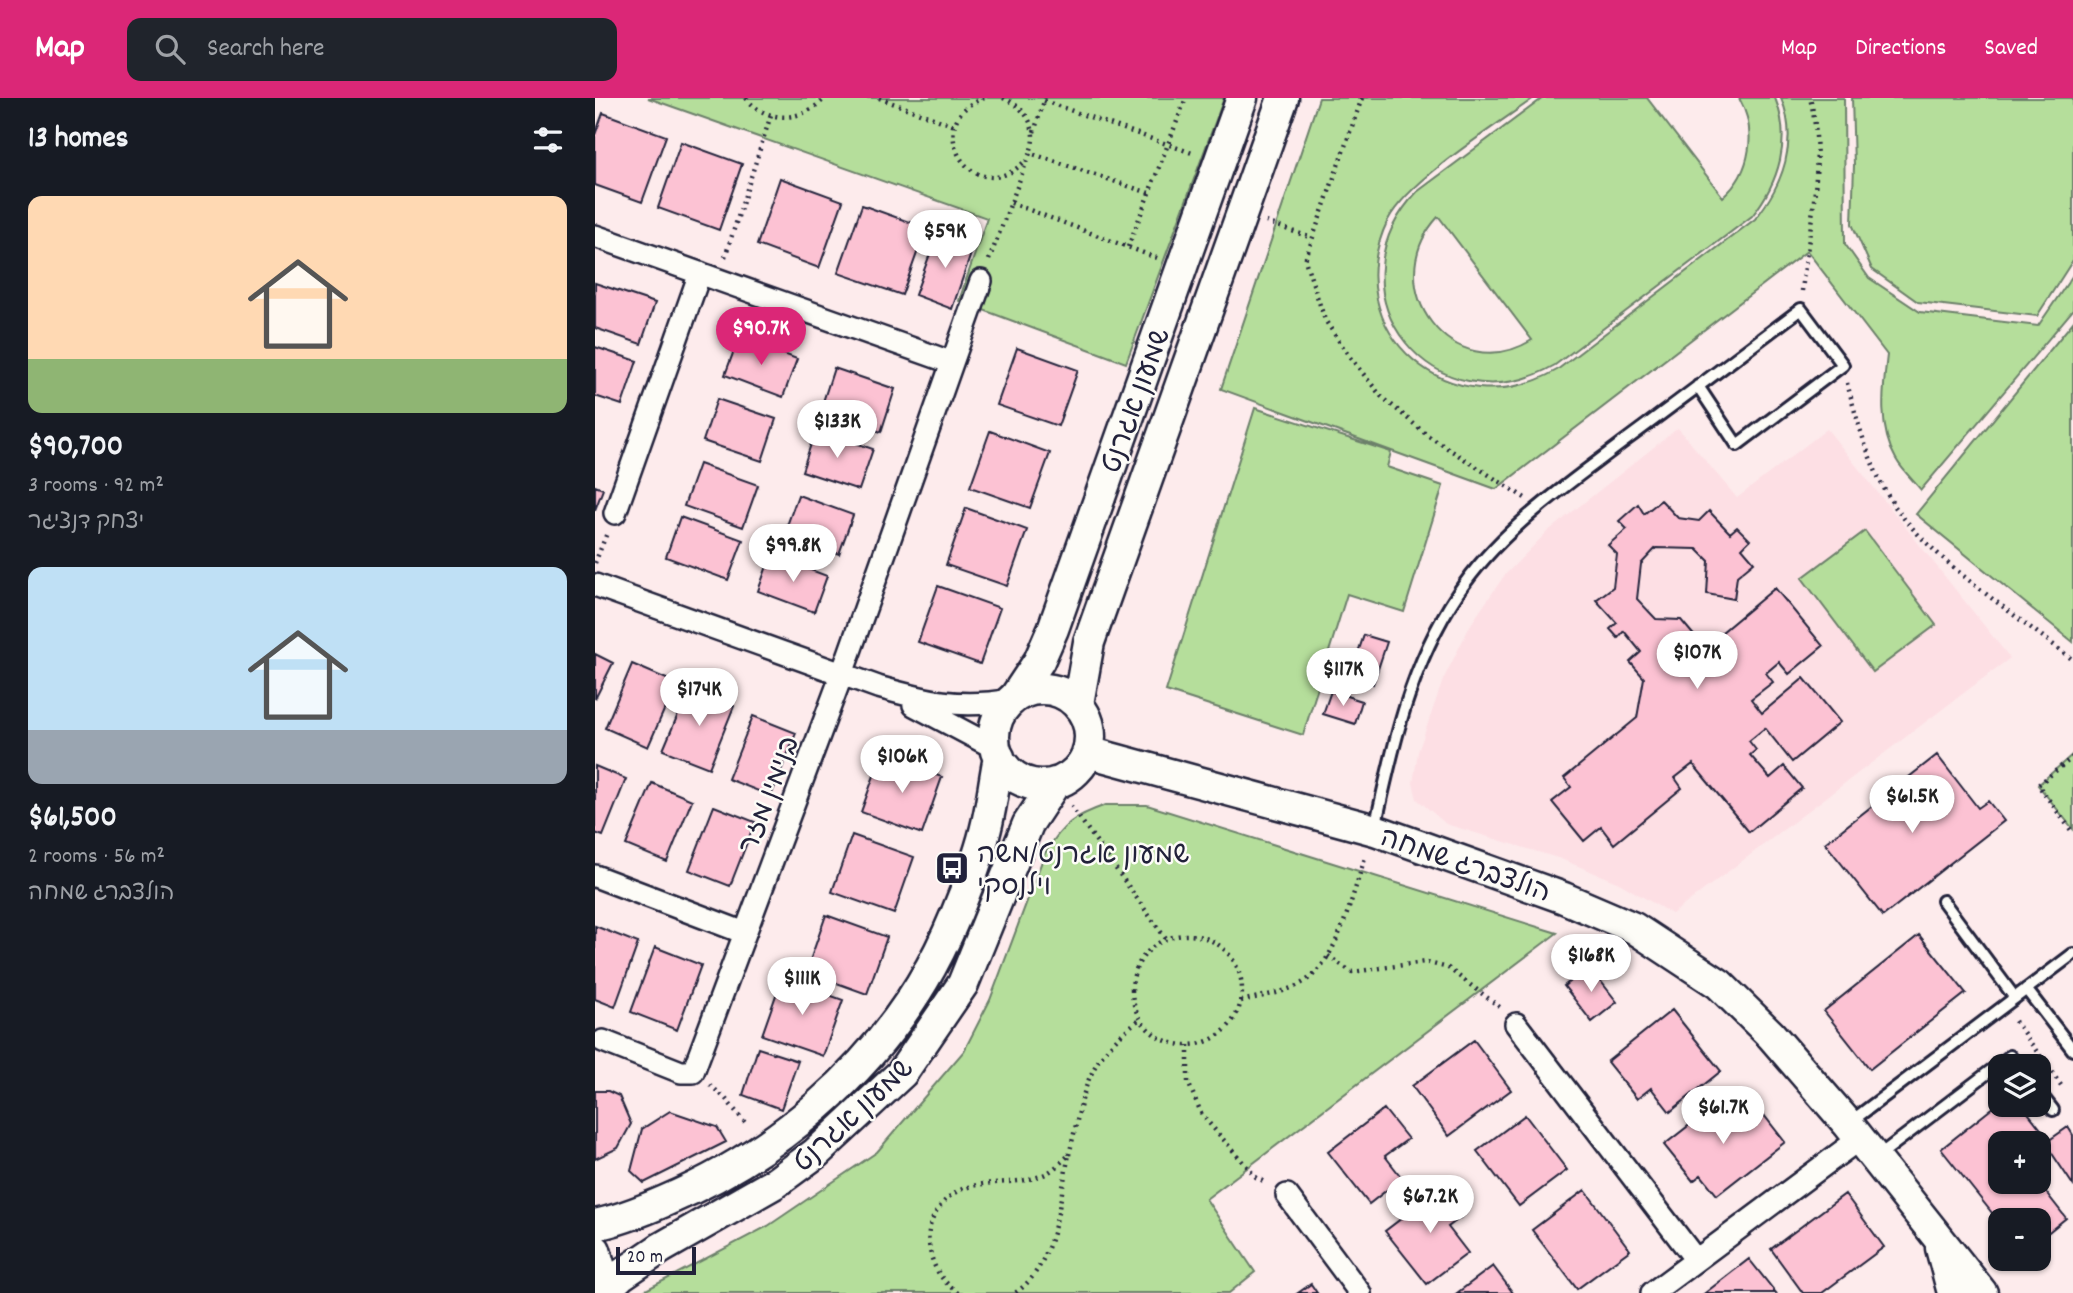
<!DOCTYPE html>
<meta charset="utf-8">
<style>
:root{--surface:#171b24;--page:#20242c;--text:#f1f3f6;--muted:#9ea1a6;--accent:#db2777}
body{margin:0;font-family:Dekko,"Playpen Sans Hebrew",sans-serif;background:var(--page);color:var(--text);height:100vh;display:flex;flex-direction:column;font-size:26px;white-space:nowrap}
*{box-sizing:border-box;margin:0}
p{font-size:23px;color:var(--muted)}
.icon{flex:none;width:38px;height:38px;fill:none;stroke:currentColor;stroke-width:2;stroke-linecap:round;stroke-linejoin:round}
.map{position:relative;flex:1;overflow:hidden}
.drawer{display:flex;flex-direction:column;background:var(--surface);width:595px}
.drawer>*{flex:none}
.controls{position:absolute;left:1393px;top:956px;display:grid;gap:14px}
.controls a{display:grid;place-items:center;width:63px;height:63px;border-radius:14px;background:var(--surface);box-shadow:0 2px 5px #0004;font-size:35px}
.scale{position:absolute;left:21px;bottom:18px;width:80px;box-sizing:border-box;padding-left:7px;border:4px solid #22223b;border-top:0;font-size:19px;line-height:24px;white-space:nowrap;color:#22223b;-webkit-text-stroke:5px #fdfcf7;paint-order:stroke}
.price{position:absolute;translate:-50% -60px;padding:0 16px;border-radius:24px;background:#fff;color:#222;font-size:23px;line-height:46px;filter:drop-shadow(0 2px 4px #0008)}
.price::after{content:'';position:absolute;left:50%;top:42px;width:21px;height:16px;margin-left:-10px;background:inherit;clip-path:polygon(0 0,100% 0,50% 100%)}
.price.current{background:var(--accent);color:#fff}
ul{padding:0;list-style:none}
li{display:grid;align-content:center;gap:14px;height:371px;padding:0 28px}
li span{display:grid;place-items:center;height:217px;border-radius:14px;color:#555}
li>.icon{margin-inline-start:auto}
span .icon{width:126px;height:126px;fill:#fffc;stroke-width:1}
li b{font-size:30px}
h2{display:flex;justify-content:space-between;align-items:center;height:84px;padding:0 28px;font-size:30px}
header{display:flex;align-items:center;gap:42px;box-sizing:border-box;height:98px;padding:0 35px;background:var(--accent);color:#fff}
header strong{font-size:33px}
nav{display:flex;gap:38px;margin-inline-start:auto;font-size:24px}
.search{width:490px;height:63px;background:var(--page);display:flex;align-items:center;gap:18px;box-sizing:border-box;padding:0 24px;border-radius:14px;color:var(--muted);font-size:26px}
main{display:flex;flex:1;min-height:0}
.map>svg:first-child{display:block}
.built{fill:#fddfe4}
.green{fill:#b5de9b;stroke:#6c806b;stroke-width:2;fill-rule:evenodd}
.building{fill:#fcc2d3;stroke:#22223b;stroke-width:2}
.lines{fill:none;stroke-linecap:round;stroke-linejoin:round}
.lane-casing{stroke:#22223b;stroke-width:16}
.street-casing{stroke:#22223b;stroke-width:26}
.secondary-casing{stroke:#22223b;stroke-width:35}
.path{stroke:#22223b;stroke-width:4.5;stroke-dasharray:2 5;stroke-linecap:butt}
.lane{stroke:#fdfcf7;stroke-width:10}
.street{stroke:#fdfcf7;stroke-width:21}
.secondary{stroke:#fdfcf7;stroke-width:30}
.labels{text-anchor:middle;stroke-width:5;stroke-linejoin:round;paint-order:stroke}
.street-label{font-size:28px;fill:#22223b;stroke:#fdfcf7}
.poi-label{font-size:28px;fill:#22223b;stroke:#fdfcf7;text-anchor:start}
</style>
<header>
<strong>Map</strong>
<div class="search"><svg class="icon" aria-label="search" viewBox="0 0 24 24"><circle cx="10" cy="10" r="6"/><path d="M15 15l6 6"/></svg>Search here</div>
<nav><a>Map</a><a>Directions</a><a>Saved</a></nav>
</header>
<main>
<section class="drawer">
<h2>13 homes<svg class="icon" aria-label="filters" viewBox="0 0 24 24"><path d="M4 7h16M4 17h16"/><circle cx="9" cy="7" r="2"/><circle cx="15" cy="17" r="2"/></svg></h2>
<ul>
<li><span style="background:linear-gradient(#ffd9b3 75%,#8fb573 0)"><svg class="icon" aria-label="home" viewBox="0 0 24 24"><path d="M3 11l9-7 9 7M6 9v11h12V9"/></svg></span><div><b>$90,700</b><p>3 rooms · 92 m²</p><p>יצחק דנציגר</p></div></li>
<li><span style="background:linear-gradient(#bfe0f5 75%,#9aa5b1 0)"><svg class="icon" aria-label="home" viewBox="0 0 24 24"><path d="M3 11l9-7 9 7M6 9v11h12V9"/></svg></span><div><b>$61,500</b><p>2 rooms · 56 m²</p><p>הולצברג שמחה</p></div></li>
</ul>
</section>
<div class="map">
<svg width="1478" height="1195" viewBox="0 0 1478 1195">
<rect width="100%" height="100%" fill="#fdebec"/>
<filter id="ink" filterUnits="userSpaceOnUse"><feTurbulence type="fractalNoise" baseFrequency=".0143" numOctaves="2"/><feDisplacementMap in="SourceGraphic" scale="14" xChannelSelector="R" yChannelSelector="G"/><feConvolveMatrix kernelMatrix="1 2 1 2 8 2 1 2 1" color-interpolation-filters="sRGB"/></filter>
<g filter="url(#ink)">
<path class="built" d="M1083 330 1142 400 1232 331 1415 560 1077 816 1024 785 966 761 851 726 822 701 818 685 823 654 848 582 876 526 909 478 952 434Z"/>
<path class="green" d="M53 0H629L531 265 364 203 392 120Z
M724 0H939C900 28 813 83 793 122 739 233 857 333 962 272L1160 121C1188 87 1204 43 1186 0H1249L1250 146 1274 180 1325 214 1443 228 1478 177V212L1326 392C1318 382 1307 372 1301 361 1283 330 1288 291 1292 257L1212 153 901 391 626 291Z
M948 0H1052L1128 99C1157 74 1162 32 1144 0H1180C1197 42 1184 84 1157 118L960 267C840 336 727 195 822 94ZM843 119H844L937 242C858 291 780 188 843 119Z
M1257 0H1478V162L1442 218 1323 204 1277 171 1257 126 1259 67Z
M1478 224V544L1321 416Z
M660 310 796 354 792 369 848 388 809 514 752 496 708 637 571 593Z
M1270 433 1341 527 1278 574 1207 480Z
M1478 656V731L1443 687Z
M511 707H552L962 835 611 1101 660 1174 634 1195H45L173 1128 282 1054 369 953 395 902 450 755C468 726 479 718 511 707Z"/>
<path class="building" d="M8 15 71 38 47 104 0 87V37Z
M86 44 147 66 124 132 63 110Z
M185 80 248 103 224 170 162 147Z
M267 107 331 130 307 197 243 175Z
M343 134 379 147 357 211 320 197Z
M0 185 60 205 46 246 0 230Z
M144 239 202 261 188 299 130 277Z
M0 249 42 263 27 307 0 298Z
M422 250 483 272 463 328 402 307Z
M239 270 300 291 286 334 225 313Z
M122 301 181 321 167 363 108 343Z
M221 331 278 351 264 392 207 373Z
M395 333 455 355 435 410 375 389Z
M104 366 163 387 148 429 89 408Z
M0 388 8 391 0 412Z
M203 397 258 417 244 456 189 436Z
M1066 402 1083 420 1104 423 1114 413 1135 435 1142 429 1155 442 1147 450 1159 464 1142 478 1139 501 1112 496 1114 463 1102 451 1061 450 1046 466 1042 501 1061 521 1086 522 1117 559 1122 555 1114 545 1180 490 1228 548 1194 576 1184 564 1171 575 1178 584 1156 601 1167 615 1209 580 1245 624 1197 664 1170 630 1154 643 1161 652 1155 657 1175 680 1189 668 1207 690 1154 734 1098 666 1080 680 1087 690 1019 746 1006 729 989 743 957 704 976 689 969 680 1042 620 1049 580 1035 564 1046 554 1029 533 1023 540 1015 531 1022 525 1001 502 1018 489 1022 456 1013 447 1032 431 1024 423 1043 406 1049 416Z
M371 410 432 432 412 488 351 467Z
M85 419 148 442 133 482 71 459Z
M176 457 232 478 219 514 163 493Z
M343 488 405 510 385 566 323 544Z
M769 537 792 544 778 586 755 578Z
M0 556 18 565 0 601Z
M37 566 81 585 53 649 10 630Z
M94 590 139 608 114 670 68 652Z
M736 593 767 603 760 626 728 616Z
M158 618 201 635 176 698 133 681Z
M1342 657 1383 710 1393 703 1409 723 1288 818 1230 745Z
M286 658 347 679 327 736 266 714Z
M0 668 31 681 8 738 0 735Z
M57 685 97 702 72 764 31 747Z
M119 708 160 724 135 788 94 772Z
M257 737 319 759 299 816 237 794Z
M231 817 292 839 272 896 211 874Z
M0 828 43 845 20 909 0 901Z
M1324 837 1371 895 1275 971 1229 913Z
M60 849 106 867 82 932 36 914Z
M994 868 1022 904 997 924 969 888Z
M187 880 248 902 228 958 167 937Z
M1077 912 1126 973 1075 1014 1056 990 1042 1001 1012 964Z
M879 942 916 992 854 1038 817 988Z
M163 950 203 963 186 1011 148 997Z
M0 993H13L24 998 36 1026 23 1050 0 1061Z
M1129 1000 1151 1029 1168 1016 1190 1044 1122 1097 1106 1077 1098 1083 1069 1047Z
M1405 1004V1006H1426L1449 1035 1436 1045H1405V1083H1442L1471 1120 1444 1142V1122H1405V1125L1346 1051Z
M789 1011 813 1041 790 1058 807 1080 774 1106 733 1054Z
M75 1013 122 1029 131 1044 49 1085 36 1073 47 1031Z
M930 1017 972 1072 924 1108 882 1053Z
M1473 1029 1478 1037V1087L1450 1045Z
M849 1088 870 1116 853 1129 873 1155 832 1186 790 1133Z
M990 1092 1035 1152 982 1191 937 1132Z
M1250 1096 1289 1149 1227 1195H1208L1176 1151Z
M1154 1161 1181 1195H1110Z
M898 1168 918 1195H862Z
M716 1186 722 1195H703Z"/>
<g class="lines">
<g class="lane-casing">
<path id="lane" d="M780 730C798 647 815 567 863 495 904 433 968 390 1027 345 1087 301 1146 256 1206 211L1248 267 1142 347 1103 288
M1348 803 1420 900
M1431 891 1478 952
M1444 994 1458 1012
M1254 1025 1478 856
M1282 1059 1415 958 1423 968"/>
</g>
<g class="street-casing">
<path id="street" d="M0 138 355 264
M20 415 105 175
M0 487 283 589C333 603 363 611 416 602
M319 607 400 650
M0 778 150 835
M921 926 1101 1162
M8 943 86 974H98L247 576 386 183
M692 1097 765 1195
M1057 1195 1264 1041"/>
</g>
<g class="secondary-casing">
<path id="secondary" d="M399 639a48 48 0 1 1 96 0a48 48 0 1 1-96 0Z
M420 599 444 563 458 531 647 0
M483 606 494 544 688 0
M493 654 780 732 969 800 1039 830 1124 886 1176 937 1253 1026 1387 1195
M0 1127C25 1122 47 1113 70 1103 179 1057 278 974 336 869 357 831 386 759 394 716 398 697 400 678 404 659
M1346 1150 1358 1195
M0 1152 7 1177 3 1195
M7 1195 26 1177 66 1150 180 1085 221 1055 307 975 368 886 433 726 460 685"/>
</g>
<path class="path" d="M151 0C173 27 208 23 230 0
M284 0 360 28
M389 0C323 21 377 115 429 64
M408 0C432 10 445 31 434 57
M767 0 710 162 730 222 754 258 786 298 832 337 930 400
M449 3 600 56
M439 34 450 0
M416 105 562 160
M671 124 717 140
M533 149 591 0
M130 159 176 17
M394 162 435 55 554 95
M1207 193C1214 128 1231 63 1215 0
M1252 285C1264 329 1278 382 1307 418 1350 471 1424 519 1478 562
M0 465 12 435
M1478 659 1443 687 1478 735
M476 708 571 841
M537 892a55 55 0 1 1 110 0a55 55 0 1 1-110 0Z
M733 858 757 874 830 864 853 870 906 910
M646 903C670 897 700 894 718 877 745 853 759 791 771 757
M1420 923 1468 990
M593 947V984L607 1017 661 1079 672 1085
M115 987 130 1000 152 1027
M474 1057C490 992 488 964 545 921
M363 1195C345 1181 337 1169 334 1146 332 1133 336 1121 344 1110 369 1074 412 1092 448 1077 458 1073 466 1064 474 1057 464 1102 461 1168 420 1195"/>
<use href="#lane" class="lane"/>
<use href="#street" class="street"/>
<use href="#secondary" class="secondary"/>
</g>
</g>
<defs>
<g id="bus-square" transform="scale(1.75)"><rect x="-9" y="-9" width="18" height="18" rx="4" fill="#22223b" stroke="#fdfcf7"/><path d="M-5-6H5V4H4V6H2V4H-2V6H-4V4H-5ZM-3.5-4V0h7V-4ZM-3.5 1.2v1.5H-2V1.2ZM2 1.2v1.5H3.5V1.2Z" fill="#fff"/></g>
</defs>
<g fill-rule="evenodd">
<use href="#bus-square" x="357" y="770"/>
</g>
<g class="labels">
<g class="street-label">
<text transform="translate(539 302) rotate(-70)" y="10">שמעון אגרנט</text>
<text transform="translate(172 696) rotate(-69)" y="10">בנימין מזר</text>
<text transform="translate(871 765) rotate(19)" y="10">הולצברג שמחה</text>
<text transform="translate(257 1016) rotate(-43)" y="10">שמעון אגרנט</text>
</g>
<g class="poi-label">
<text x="382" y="764">שמעון אגרנט/משה<tspan x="382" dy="32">וילנסקי</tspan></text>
</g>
</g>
</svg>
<div class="controls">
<a><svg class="icon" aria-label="layers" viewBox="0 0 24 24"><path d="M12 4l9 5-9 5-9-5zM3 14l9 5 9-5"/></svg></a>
<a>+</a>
<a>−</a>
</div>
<div class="scale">20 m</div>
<b class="price" style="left:350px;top:172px">$59K</b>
<b class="price current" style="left:166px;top:269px">$90.7K</b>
<b class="price" style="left:242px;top:362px">$133K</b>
<b class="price" style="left:198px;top:486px">$99.8K</b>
<b class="price" style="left:1102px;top:593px">$107K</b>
<b class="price" style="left:748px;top:610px">$117K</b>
<b class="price" style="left:104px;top:630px">$174K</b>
<b class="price" style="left:307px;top:697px">$106K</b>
<b class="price" style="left:1317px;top:737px">$61.5K</b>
<b class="price" style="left:996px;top:896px">$168K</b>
<b class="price" style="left:207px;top:919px">$111K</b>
<b class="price" style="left:1128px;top:1048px">$61.7K</b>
<b class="price" style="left:835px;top:1137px">$67.2K</b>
</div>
</main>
